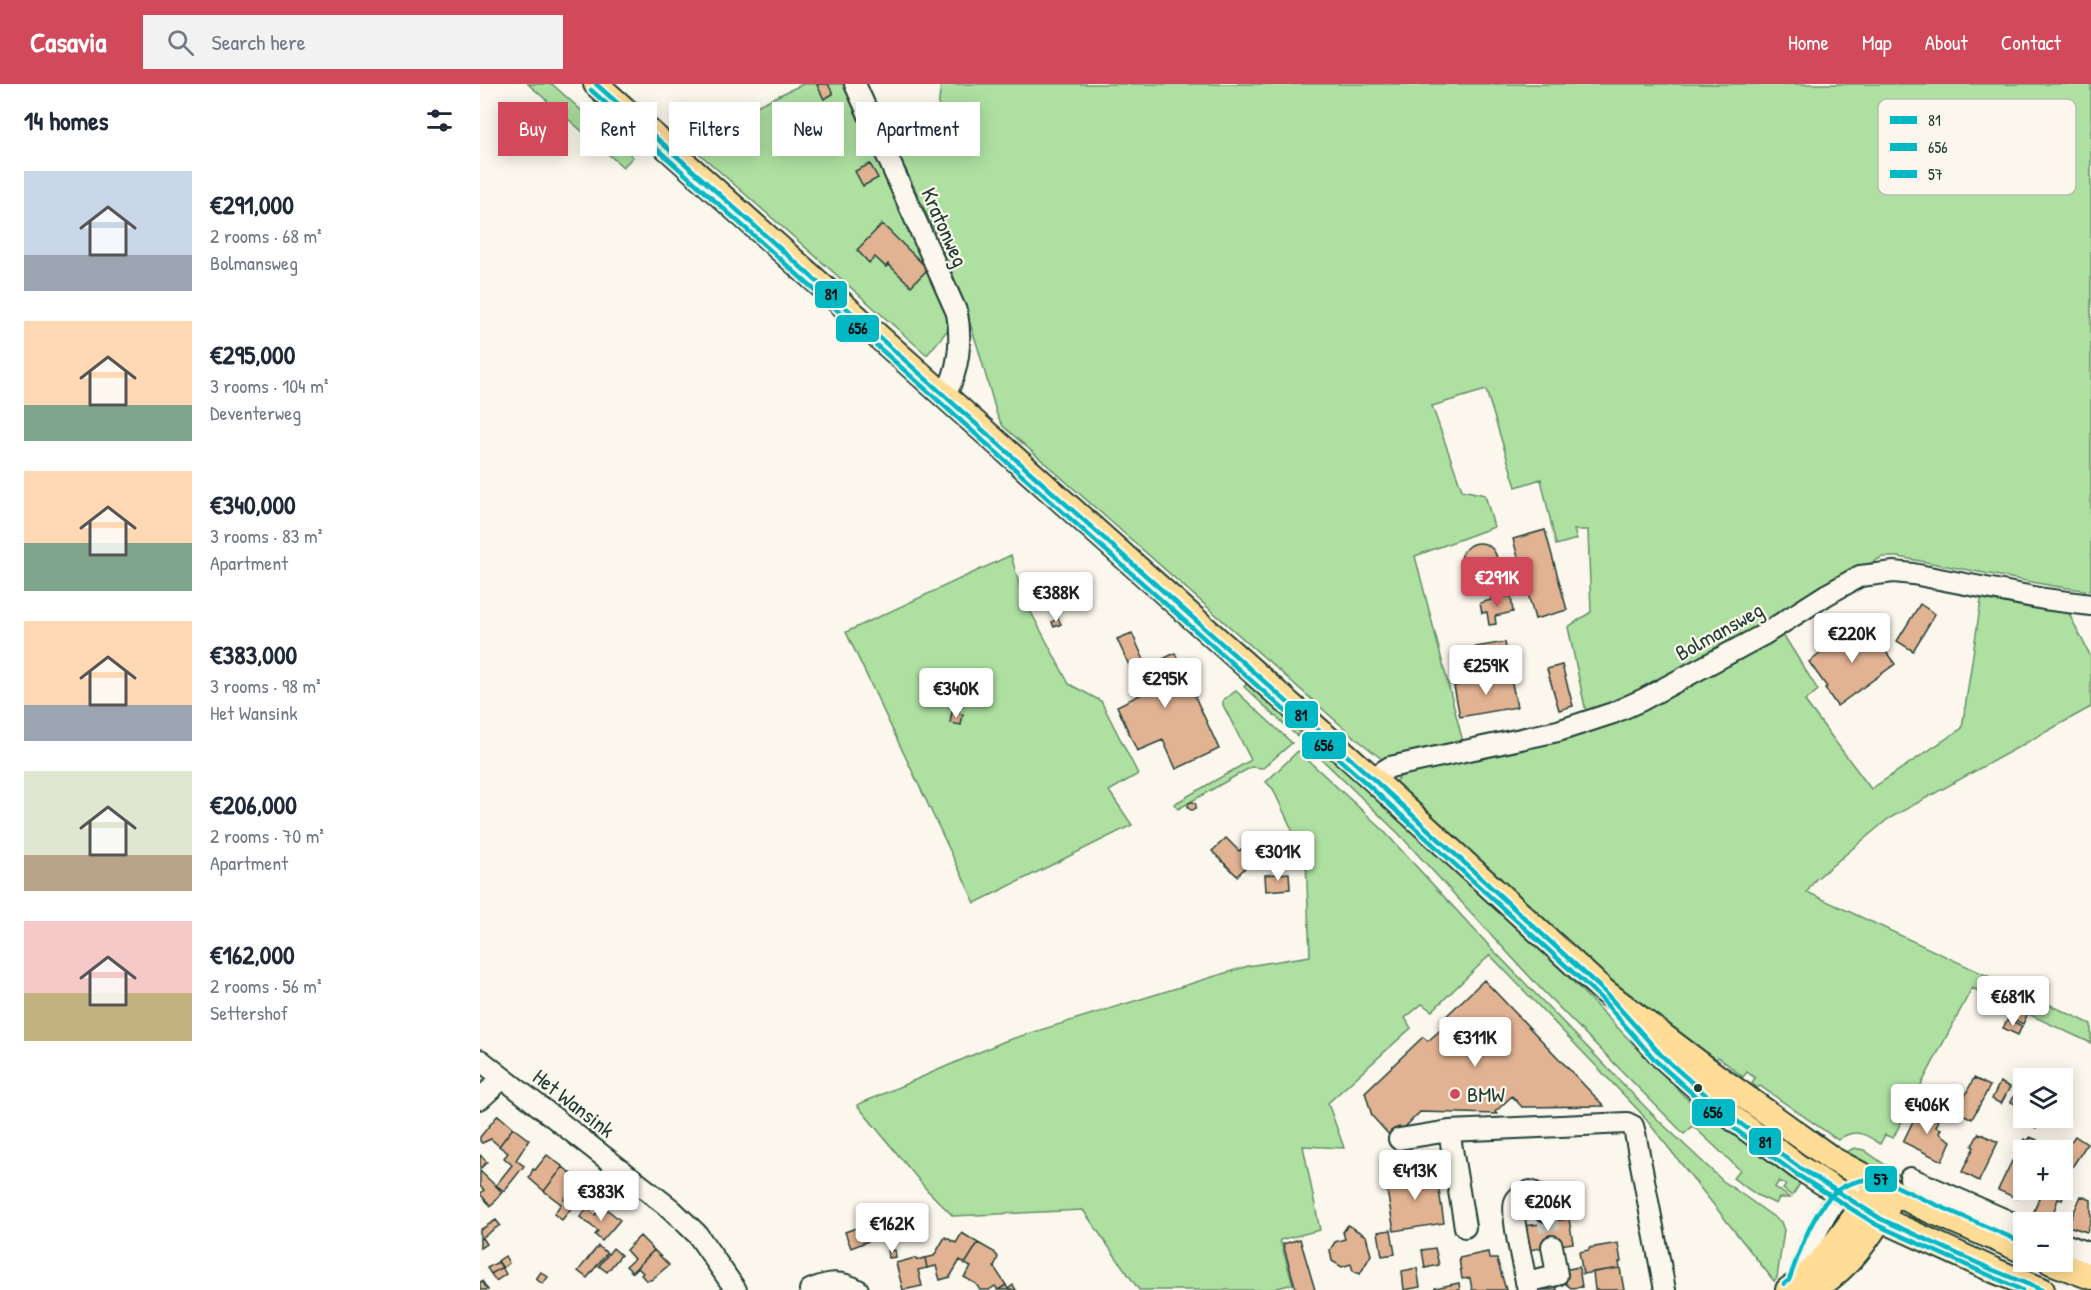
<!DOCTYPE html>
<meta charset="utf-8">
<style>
:root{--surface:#fff;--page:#f2f2f3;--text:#1f2937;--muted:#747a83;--accent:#d1495b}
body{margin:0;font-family:"Patrick Hand",sans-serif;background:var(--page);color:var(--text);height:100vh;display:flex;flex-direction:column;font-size:22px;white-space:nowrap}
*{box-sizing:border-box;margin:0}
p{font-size:20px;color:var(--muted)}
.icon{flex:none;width:33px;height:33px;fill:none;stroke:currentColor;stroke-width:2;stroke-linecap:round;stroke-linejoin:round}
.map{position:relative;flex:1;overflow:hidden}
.sheet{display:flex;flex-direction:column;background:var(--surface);width:480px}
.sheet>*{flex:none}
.guide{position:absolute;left:18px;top:18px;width:570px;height:54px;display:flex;gap:12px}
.buttons{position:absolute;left:1533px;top:984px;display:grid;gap:12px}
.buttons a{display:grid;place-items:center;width:60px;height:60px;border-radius:0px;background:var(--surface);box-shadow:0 3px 15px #0003;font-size:30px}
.price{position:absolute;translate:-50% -51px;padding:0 14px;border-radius:6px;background:#fff;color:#222;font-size:20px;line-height:39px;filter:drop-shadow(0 2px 3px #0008)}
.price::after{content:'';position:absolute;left:50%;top:36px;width:18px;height:14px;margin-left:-9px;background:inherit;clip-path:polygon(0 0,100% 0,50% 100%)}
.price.on{background:var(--accent);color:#fff}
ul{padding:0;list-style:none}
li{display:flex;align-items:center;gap:18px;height:150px;padding:0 24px}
li span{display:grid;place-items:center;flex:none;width:168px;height:120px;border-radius:0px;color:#555}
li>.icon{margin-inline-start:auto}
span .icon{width:72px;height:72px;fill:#fffc;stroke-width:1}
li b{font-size:26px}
h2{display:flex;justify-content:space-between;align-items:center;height:72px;padding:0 24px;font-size:26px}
.pill{padding:0 21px;border-radius:0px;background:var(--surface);box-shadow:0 3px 15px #0003;font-size:21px;line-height:54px}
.pill.on{background:var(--accent);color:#fff}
header{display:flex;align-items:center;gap:36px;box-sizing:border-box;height:84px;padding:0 30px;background:var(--accent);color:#fff}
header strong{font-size:28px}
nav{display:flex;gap:33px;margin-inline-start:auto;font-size:21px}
.search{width:420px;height:54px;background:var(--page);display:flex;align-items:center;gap:15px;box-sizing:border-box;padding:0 21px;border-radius:0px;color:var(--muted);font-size:22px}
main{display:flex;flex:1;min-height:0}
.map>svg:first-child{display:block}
.green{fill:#ade0a1;stroke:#668e6a;stroke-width:1.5}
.building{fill:#e2b393;stroke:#1f3d34;stroke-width:1.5}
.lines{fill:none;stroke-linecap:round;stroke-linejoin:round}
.minor-tunnel{stroke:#cfd2c7;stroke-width:20;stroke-dasharray:20 10;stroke-linecap:butt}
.minor-casing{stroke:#1f3d34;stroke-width:24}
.major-casing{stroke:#1f3d34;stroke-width:28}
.minor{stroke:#fbf7ec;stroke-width:20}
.major{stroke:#ffdd96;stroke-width:24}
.bus-1-casing{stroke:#fbf7ec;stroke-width:9}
.bus-2-casing{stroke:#fbf7ec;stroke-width:9}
.bus-3-casing{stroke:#fbf7ec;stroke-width:9}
.bus-1{stroke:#02b8c5;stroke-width:4.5}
.bus-2{stroke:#02b8c5;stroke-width:4.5}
.bus-3{stroke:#02b8c5;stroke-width:4.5}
.bus-dot{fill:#1f3d34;stroke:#fbf7ec;stroke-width:2}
.poi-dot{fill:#d1495b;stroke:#fbf7ec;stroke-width:2}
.labels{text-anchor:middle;stroke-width:4.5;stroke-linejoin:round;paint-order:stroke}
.street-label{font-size:22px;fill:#1f3d34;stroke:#fbf7ec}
.poi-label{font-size:22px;fill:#1f3d34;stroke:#fbf7ec;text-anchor:start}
.key{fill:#fbf7ec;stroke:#b9bfb5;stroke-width:1.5}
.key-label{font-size:16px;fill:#1f3d34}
.line-badge{stroke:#fbf7ec;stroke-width:2}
.pale-badge-label{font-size:16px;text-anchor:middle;font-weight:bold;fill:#111}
</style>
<header>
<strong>Casavia</strong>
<div class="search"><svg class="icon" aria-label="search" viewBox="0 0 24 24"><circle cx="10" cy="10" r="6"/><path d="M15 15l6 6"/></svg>Search here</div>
<nav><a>Home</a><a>Map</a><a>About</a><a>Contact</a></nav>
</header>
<main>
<section class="sheet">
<h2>14 homes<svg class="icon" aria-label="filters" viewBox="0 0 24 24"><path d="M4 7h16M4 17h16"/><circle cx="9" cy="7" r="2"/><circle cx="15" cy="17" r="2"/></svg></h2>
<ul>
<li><span style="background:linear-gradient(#c9d6e8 70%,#9aa5b1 0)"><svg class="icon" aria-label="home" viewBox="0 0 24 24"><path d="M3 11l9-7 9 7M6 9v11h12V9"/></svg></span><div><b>€291,000</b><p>2 rooms · 68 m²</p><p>Bolmansweg</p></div></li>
<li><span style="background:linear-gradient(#ffd9b3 70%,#7fa58c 0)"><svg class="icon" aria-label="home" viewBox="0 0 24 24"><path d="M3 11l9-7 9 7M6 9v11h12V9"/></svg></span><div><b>€295,000</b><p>3 rooms · 104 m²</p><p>Deventerweg</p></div></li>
<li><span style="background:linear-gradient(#ffd9b3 60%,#7fa58c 0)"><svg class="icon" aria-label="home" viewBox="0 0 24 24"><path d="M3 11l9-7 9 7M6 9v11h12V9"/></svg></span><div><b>€340,000</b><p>3 rooms · 83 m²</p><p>Apartment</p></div></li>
<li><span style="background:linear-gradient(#ffd9b3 70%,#9aa5b1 0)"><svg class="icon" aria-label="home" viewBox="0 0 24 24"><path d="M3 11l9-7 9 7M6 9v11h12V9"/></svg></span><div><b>€383,000</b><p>3 rooms · 98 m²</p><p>Het Wansink</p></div></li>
<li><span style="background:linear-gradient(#dfe7d0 70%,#b9a48a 0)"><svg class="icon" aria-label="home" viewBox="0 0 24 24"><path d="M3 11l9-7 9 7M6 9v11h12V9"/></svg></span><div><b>€206,000</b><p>2 rooms · 70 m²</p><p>Apartment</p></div></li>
<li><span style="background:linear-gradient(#f6c9c9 60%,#c2b280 0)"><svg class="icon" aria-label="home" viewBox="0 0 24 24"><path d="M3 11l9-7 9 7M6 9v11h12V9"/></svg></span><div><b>€162,000</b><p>2 rooms · 56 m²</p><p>Settershof</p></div></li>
</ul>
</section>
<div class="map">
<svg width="1611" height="1206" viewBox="0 0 1611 1206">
<rect width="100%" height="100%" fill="#fbf7ec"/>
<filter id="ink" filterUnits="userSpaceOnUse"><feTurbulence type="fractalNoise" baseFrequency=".0167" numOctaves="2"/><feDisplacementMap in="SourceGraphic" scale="12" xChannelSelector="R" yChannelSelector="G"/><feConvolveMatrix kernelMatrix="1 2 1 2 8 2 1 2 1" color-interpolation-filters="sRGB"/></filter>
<g filter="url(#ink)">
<path class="green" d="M48 0H72L153 73 143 83Z
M323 0H368L476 236 447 271 204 56Z
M461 0H1611V507L1573 502 1419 473H1402L1171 602 1106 628 1088 543 1111 528 1108 446H1094L1097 455 1076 461 1061 395 1036 403 1006 306 952 322 982 406 1005 411 1014 443 935 472 983 658 903 676 873 652 523 342 517 331 498 264 478 203 456 150 417 67 457 33Z
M531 471 542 511 589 600 621 617 658 690 629 707 652 741 495 819 366 548Z
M1502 510 1585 522 1611 573V623L1408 735 1335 796 1327 808 1611 940V959L1492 904 1413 1054 1405 1051 1400 1060C1385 1049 1374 1044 1358 1056L1280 1002 1277 1004 1272 999 1275 994 1267 988 1263 993 1238 973 1236 975 1191 947 1134 899 917 702 916 697 922 691 1109 645 1301 547 1338 606 1325 617 1391 705 1482 644Z
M766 600 820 647 817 652 764 603Z
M756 607 812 659 783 684 771 683 698 725 694 720 771 676 743 621V616Z
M831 656 1072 876 1204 1012 1245 1045 1320 1100 1312 1112 1303 1105 1306 1101 1299 1097 1295 1103 1310 1114H1299L1296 1120 1277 1111 1253 1094 1260 1086 1213 1042 1204 1050 1061 905 919 750 825 659Z
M818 667 900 743 1013 866 1175 1033 1243 1097 1301 1138 1304 1146 1297 1194 1294 1197 1161 1029 1010 871 952 927 942 920 925 934 931 944 848 1019 864 1064 823 1062 840 1146 800 1156 813 1200 790 1206H659L603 1126 473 1132 447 1106 377 1021 525 957 768 882 830 872 826 776 793 705 786 698Z
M1374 1064 1384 1066 1428 1097 1518 1149 1365 1069Z"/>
<path class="building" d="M339 0H348L353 10 344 15 337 1Z
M418 19 426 34 406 43 399 28Z
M390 80 398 94 383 102 375 87Z
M402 140 448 185 431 202 408 180 406 183 395 173 389 179 377 166Z
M1065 446 1087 526 1055 535 1033 455Z
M981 477a18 18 0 1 1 36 0a18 18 0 1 1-36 0Z
M1031 512 1033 528 1015 532 1016 540 1009 541 1007 528 1002 529 1000 519 1011 516V514Z
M1440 520 1455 530 1433 567 1417 557Z
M578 534 581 540 574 543 572 538Z
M1384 538 1415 580 1357 622 1345 604 1347 603 1329 578Z
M652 549 667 583 695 569 739 665 696 685 683 656 657 667 637 622 662 610 637 555Z
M1025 558 1028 579 1011 582 1014 593 995 597 989 564Z
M1082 581 1093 622 1079 626 1067 585Z
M1030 590 1037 623 980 633 974 602Z
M472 628 483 630 481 641 470 639Z
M708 722a4 4 0 1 1 8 0a4 4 0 1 1-8 0Z
M746 754 759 767 761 765 773 776 757 792 732 767Z
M809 789 810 805 786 807 785 791Z
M1004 896 1124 1022 1042 1023 1032 1012 1015 1028 1017 1030 940 1028 922 1046 919 1043 910 1052 892 1032 885 1008 943 953 948 957 965 942 961 937Z
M1533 924 1547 931 1543 940 1529 933Z
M1528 935 1542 942 1538 951 1523 944Z
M1494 994 1510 1002 1492 1035 1477 1027Z
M1520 998 1530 1003 1521 1020 1512 1015Z
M1536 1009 1544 1013 1539 1022 1531 1018Z
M1436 1022 1447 1027 1445 1030 1459 1036 1456 1043 1461 1045 1459 1049 1471 1057 1462 1077 1423 1058 1434 1035 1431 1033Z
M18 1031 33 1044 19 1062 11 1055 2 1059 0 1057V1053Z
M1546 1034H1557L1561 1036 1556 1044 1544 1038Z
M33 1044 49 1056 36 1076 44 1082 24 1107 16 1101 32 1081 24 1074 28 1069 19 1062Z
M1499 1049 1518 1058 1499 1097 1482 1088 1494 1063 1492 1062Z
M1595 1052 1607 1060 1589 1088 1582 1084V1070Z
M1550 1053 1557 1056 1553 1066H1544V1074L1537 1072 1544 1055 1548 1057Z
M0 1071 7 1078 0 1085Z
M67 1071 83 1083 64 1107 49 1094 53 1085 55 1086Z
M1537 1076 1544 1079V1098L1536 1114 1518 1106 1532 1077 1536 1079Z
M83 1083 99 1096 84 1115 93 1122 82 1136 74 1130 81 1120 64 1107Z
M0 1087 22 1108 11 1122 0 1110 4 1106 0 1102Z
M956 1087 964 1139 914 1147 905 1095Z
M1075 1103 1077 1109 1069 1110 1068 1104Z
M1562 1106H1580L1585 1108 1582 1116 1578 1115 1571 1136 1553 1130Z
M1601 1112 1611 1116V1136L1607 1148 1588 1142Z
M123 1122 140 1136 122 1157 115 1151 118 1147 100 1133 107 1124 115 1131Z
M1085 1123 1087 1135 1074 1137 1072 1126Z
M1072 1126 1074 1137 1089 1135 1093 1159 1049 1166 1044 1142 1059 1140 1057 1128Z
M16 1136 20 1141 0 1155V1146Z
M387 1140 393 1155 371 1164 365 1148Z
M868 1141 886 1152 891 1171 880 1190 873 1187 871 1180 862 1183 852 1177 850 1166 855 1158 865 1155 863 1148Z
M911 1146 915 1170 902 1172 898 1148Z
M482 1149 498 1159 485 1180 480 1176 470 1193 460 1196 456 1182 447 1184 445 1174 454 1172 465 1153 476 1159Z
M160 1152 174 1166 152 1188 146 1182 154 1175 146 1166Z
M2 1154 6 1160 0 1164V1155Z
M820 1155 835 1206H816L803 1160Z
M498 1159 514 1168 518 1173 514 1183 526 1201 518 1206 515 1202 509 1206H500L496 1200 484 1193 491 1183 485 1180Z
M1138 1159 1141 1178H1139L1140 1184 1103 1190 1099 1168 1109 1166V1164Z
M118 1162 127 1169 107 1194 98 1187Z
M133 1164 141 1171 127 1188 119 1182Z
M955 1164 959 1181 945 1184 942 1166Z
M174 1166 189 1181 171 1196H166L161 1191 163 1189 158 1184 152 1189Z
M415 1166 416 1173 409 1174 408 1167Z
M1008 1168 1009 1175H1017L1026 1206H992L990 1194 982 1195 979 1174Z
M25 1172 29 1179 23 1184 18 1177Z
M435 1174 436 1176 445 1174 447 1184 438 1186 442 1202 423 1206 416 1179Z
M18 1178 22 1183 11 1190 7 1184Z
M22 1183 26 1190 16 1197 11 1190Z
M1099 1183 1102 1203 1091 1204 1086 1200 1083 1186Z
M937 1184 940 1203 924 1206 922 1187Z
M1140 1184 1144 1206H1115L1113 1188Z
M61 1188 68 1193 63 1200 56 1195Z
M2 1197 8 1206H0V1198Z
M979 1199 980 1206H955V1204Z
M1076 1200 1077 1206H1054Z
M526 1201 528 1205 533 1201 536 1206H518Z"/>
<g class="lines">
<path class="minor-tunnel" d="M1066 1127 1072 1162"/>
<g class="minor-casing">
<path id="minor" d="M375 0 477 229C482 256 479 287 465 311
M892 694 910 683 1078 647 1133 629 1162 616 1283 551 1346 511 1380 492 1414 488 1433 490 1564 515 1611 521
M0 976 191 1125 217 1150 256 1206
M0 1015 23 994
M969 1047 985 1143
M919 1055 969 1047 1147 1039 1153 1042 1155 1049 1185 1206
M1430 1094 1544 1144
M1582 1159 1611 1170
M1046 1198 1077 1191 1072 1162
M1316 1201C1323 1179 1343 1123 1363 1111 1372 1105 1388 1103 1398 1100
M330 1206C348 1198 360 1196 378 1206
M1048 1206C1045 1191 1030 1129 1035 1118 1037 1112 1045 1110 1050 1107 1060 1110 1064 1117 1066 1127"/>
</g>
<g class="major-casing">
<path id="major" d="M116 0 892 694 1125 908 1236 992 1352 1075 1440 1122 1544 1167
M1164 951 1182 972 1245 1028 1320 1084 1401 1135 1513 1186 1562 1206
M1571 1178 1611 1193
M1308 1206C1342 1185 1368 1141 1392 1109
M1333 1206C1368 1184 1387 1157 1408 1122"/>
</g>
<use href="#minor" class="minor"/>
<use href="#major" class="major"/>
<g class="bus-1-casing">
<path id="bus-1" d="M116 0 892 694 1125 908 1182 972 1245 1028 1320 1084 1401 1135 1513 1186 1562 1206"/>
</g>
<g class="bus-2-casing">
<path id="bus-2" d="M111 6 887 700 1120 913 1176 977 1240 1034 1316 1090 1397 1141 1542 1206"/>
</g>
<g class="bus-3-casing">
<path id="bus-3" d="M1304 1200 1309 1196C1319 1169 1335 1119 1361 1104 1372 1097 1385 1096 1397 1093L1443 1115 1544 1159"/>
</g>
<use href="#bus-1" class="bus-1"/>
<use href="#bus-2" class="bus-2"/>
<use href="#bus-3" class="bus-3"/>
</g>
</g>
<circle class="bus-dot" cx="1218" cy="1004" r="5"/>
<circle class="poi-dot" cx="975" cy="1010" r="6"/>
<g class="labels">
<g class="street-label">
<text transform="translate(465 143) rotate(66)" y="8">Kratonweg</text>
<text transform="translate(1239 547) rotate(-29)" y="8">Bolmansweg</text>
<text transform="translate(94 1019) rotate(38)" y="8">Het Wansink</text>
</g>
<g class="poi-label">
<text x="987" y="1018">BMW</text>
</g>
</g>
<rect x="1398" y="15" width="198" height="96" rx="9" class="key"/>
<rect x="1410" y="32" width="27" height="8" fill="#02b8c5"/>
<rect x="1410" y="59" width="27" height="8" fill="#02b8c5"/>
<rect x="1410" y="86" width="27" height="8" fill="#02b8c5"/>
<g class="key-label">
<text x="1448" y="42">81</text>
<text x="1448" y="69">656</text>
<text x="1448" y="96">57</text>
</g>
<g class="line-badge">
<rect x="334" y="196" width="34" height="29" rx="6" fill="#02b8c5"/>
<rect x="355" y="230" width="45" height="29" rx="6" fill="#02b8c5"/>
<rect x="804" y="616" width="35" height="29" rx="6" fill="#02b8c5"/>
<rect x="821" y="647" width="46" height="29" rx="6" fill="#02b8c5"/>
<rect x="1211" y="1014" width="45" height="29" rx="6" fill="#02b8c5"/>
<rect x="1268" y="1043" width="34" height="29" rx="6" fill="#02b8c5"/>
<rect x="1384" y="1081" width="34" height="28" rx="6" fill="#02b8c5"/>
</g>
<g class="pale-badge-label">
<text x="351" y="216">81</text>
<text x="378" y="250">656</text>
<text x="821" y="637">81</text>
<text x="844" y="667">656</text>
<text x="1233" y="1034">656</text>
<text x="1285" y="1064">81</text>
<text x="1401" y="1101">57</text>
</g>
</svg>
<div class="buttons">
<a><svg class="icon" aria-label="layers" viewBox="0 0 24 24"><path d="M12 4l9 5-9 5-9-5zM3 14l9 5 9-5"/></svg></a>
<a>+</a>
<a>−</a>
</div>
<b class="price on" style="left:1017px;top:524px">€291K</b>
<b class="price" style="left:576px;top:539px">€388K</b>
<b class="price" style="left:1372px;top:580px">€220K</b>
<b class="price" style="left:1006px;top:612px">€259K</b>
<b class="price" style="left:685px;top:625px">€295K</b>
<b class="price" style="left:476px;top:635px">€340K</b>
<b class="price" style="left:798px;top:798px">€301K</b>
<b class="price" style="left:1533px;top:943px">€681K</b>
<b class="price" style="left:995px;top:984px">€311K</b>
<b class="price" style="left:1447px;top:1051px">€406K</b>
<b class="price" style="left:935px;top:1117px">€413K</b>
<b class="price" style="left:121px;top:1138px">€383K</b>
<b class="price" style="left:1068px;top:1148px">€206K</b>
<b class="price" style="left:412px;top:1170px">€162K</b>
<div class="guide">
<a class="pill on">Buy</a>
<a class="pill">Rent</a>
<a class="pill">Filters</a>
<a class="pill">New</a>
<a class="pill">Apartment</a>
</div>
</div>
</main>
